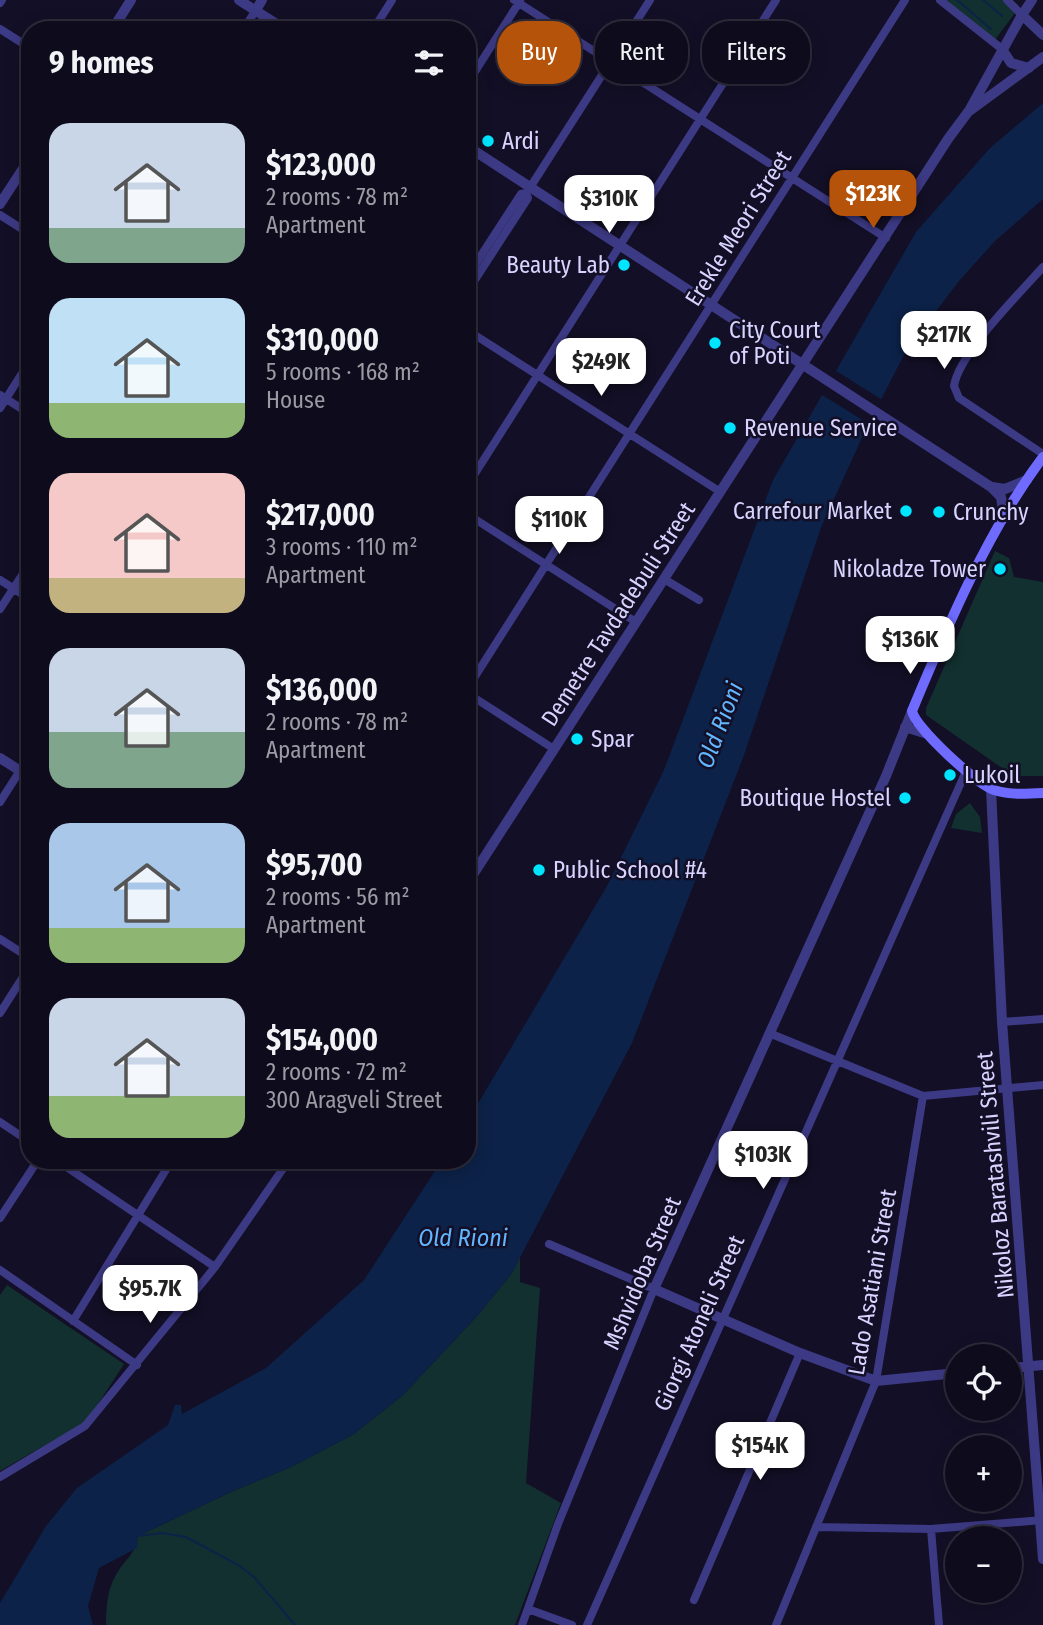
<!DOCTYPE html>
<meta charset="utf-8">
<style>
:root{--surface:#0e0b1c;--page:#1c1929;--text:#f1f3f6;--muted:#9b9ba3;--line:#2e2b3b;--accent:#b45309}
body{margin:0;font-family:"Fira Sans Condensed",sans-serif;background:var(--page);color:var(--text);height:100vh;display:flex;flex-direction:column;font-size:26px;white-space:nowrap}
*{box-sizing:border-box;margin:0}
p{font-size:23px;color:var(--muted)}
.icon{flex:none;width:38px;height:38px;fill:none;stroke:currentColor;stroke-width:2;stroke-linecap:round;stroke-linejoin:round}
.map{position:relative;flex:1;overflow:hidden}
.side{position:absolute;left:21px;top:21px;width:455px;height:1148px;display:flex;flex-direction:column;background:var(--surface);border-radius:28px;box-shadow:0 4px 18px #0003,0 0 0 2px var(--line)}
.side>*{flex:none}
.hud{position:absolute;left:497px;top:21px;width:441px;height:63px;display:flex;gap:14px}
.fabs{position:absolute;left:945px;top:1344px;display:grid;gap:14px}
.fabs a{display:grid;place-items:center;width:77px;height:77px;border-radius:50%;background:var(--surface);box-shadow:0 4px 18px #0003,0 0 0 2px var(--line);font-size:35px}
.price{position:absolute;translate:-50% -60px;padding:0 16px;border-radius:14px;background:#fff;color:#222;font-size:23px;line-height:46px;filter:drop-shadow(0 2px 4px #0008)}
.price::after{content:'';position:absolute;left:50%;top:42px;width:21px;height:16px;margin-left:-10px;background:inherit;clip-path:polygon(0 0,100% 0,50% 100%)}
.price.selected{background:var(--accent);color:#fff}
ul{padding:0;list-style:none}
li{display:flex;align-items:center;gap:21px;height:175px;padding:0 28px}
li span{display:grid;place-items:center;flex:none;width:196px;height:140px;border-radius:21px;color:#555}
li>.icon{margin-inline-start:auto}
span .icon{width:84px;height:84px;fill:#fffc;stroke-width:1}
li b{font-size:30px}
h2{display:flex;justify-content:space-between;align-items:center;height:84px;padding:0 28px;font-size:30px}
.pill{padding:0 24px;border-radius:28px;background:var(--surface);box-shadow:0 4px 18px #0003,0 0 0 2px var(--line);font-size:24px;line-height:63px}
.pill.selected{background:var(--accent);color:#fff}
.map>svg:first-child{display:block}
.green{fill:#12302f}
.water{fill:#0c2248}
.pier{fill:#130f26}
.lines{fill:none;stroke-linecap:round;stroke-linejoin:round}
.stream{stroke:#0c2248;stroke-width:2}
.minor{stroke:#3d3a85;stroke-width:8}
.tertiary{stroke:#3d3a85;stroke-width:10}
.secondary{stroke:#6f6bff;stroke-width:10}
.poi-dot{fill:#00e5ff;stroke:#130f26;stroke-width:2.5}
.labels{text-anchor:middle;stroke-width:5;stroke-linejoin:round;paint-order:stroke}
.poi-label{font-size:23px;fill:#d9d4ff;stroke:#130f26;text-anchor:start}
.street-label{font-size:23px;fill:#d9d4ff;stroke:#130f26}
.water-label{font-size:24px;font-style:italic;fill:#62b6ff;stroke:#130f26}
</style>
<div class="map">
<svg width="1043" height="1625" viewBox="0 0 1043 1625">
<rect width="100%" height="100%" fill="#130f26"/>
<path class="green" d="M943 0H1003L1015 13 994 41Z
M995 551 1009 558 1014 577 1043 582V776H1018L1002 768 926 715V708Z
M970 803 980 817 982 833 951 828 956 814Z
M520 1257V1282L540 1288 526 1483 561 1503 515 1625H106C106 1608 107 1590 116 1575 124 1560 136 1554 138 1536L233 1491 291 1467 354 1434 403 1395 478 1315 512 1273Z
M7 1285 124 1364 87 1421 0 1471V1295Z"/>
<path class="water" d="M1043 103V199L995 241 959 281 906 351 867 427 822 525 743 758 632 1043 512 1273 478 1315 403 1395 354 1434 291 1467 233 1491 138 1536 137 1548 99 1568 88 1606 93 1625H0V1603L46 1526 77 1488 168 1425 175 1405H181L182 1414 266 1368 364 1280 442 1160H467V1122L607 886 664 770 773 480 916 232 990 148Z"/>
<path class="pier" d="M833 369 884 401 872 426 819 393Z"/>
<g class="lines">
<path class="stream" d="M957 0 991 29
M983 0 1002 16
M137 1536 163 1533 186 1537 238 1565 254 1577 295 1625"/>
<path class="minor" d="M514 0 886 238
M940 0 1002 49
M1007 0 1022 15
M0 3 2 0
M0 29 30 48
M243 30 256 10
M373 30 392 0
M467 84 520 1
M0 215 30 234
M1043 267C1020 293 959 353 954 386L959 398 1043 454
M467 277 521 194 526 193 531 186 650 0
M467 292 528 198 526 193
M467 330 719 491
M0 395 30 414
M0 408 30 361
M467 486 776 0
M467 514 636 622
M664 579 699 600
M0 580 30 599
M0 609 30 563
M467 689 905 0
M467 693 554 749
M0 802 30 755
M0 939 30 958
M0 1013 30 966
M1002 1022 1043 1019
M769 1033 923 1096 1043 1085
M0 1122 30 1142
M56 1160 215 1267
M0 1218 38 1160
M0 1270 137 1365
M73 1321 172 1160
M0 1477 85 1426 215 1267 289 1160
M816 1527 931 1529 1043 1520
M931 1529 939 1625
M694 1600 800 1353
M528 1609 572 1625
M522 1625 558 1524 654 1289 549 1244
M587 1625 967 769
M776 1625 876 1381 923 1096"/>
<path class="tertiary" d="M239 0 286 30
M256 10 262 0
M1022 15 1032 0
M112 30 131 0
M1002 49 1011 63 1029 68
M970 109 1022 15 1043 35
M467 146 991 487 1001 497 1004 518
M0 204 30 158
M992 487 1005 489 1027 480
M912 711 886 776 654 1289 800 1353 876 1381 957 1373
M905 727 924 733
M0 758 30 777
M991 789 1002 1022 1043 1559
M467 884 948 139 968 112 1043 57
M1010 1368 1043 1365"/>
<path class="secondary" d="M1043 457C988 530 947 627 912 711 916 729 977 784 994 790 1010 795 1026 794 1043 793"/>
</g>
<g class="poi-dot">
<circle cx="488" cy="141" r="7"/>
<circle cx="624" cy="265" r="7"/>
<circle cx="715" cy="343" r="7"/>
<circle cx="730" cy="428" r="7"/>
<circle cx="906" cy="511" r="7"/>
<circle cx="939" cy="512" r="7"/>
<circle cx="1000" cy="569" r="7"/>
<circle cx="577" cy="739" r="7"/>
<circle cx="950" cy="775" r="7"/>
<circle cx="905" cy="798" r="7"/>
<circle cx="539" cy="870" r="7"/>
</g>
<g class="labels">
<g class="poi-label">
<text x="502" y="149">Ardi</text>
<text x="610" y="273" text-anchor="end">Beauty Lab</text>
<text x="729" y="338">City Court<tspan x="729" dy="26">of Poti</tspan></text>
<text x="744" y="436">Revenue Service</text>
<text x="892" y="519" text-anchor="end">Carrefour Market</text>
<text x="953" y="520">Crunchy</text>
<text x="986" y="577" text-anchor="end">Nikoladze Tower</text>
<text x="591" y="747">Spar</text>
<text x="964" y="783">Lukoil</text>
<text x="891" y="806" text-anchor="end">Boutique Hostel</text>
<text x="553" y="878">Public School #4</text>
</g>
<g class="street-label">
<text transform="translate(738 228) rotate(-58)" y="8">Erekle Meori Street</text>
<text transform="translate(618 614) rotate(-57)" y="8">Demetre Tavdadebuli Street</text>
<text transform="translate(995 1175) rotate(-95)" y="8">Nikoloz Baratashvili Street</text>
<text transform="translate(642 1273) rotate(-67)" y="8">Mshvidoba Street</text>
<text transform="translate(872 1282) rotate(-80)" y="8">Lado Asatiani Street</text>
<text transform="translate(699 1323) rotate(-66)" y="8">Giorgi Atoneli Street</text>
</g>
<g class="water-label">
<text transform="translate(720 725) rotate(-69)" y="8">Old Rioni</text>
<text x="463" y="1246">Old Rioni</text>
</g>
</g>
</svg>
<div class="fabs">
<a><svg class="icon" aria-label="locate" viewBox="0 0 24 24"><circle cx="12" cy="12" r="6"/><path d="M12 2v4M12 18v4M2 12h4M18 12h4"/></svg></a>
<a>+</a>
<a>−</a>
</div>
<b class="price selected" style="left:873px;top:230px">$123K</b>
<b class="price" style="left:609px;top:235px">$310K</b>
<b class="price" style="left:944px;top:371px">$217K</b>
<b class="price" style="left:601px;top:398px">$249K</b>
<b class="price" style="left:559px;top:556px">$110K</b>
<b class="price" style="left:910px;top:676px">$136K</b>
<b class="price" style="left:763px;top:1191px">$103K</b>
<b class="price" style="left:150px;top:1325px">$95.7K</b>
<b class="price" style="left:760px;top:1482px">$154K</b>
<div class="hud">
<a class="pill selected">Buy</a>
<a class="pill">Rent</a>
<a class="pill">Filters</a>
</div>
<section class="side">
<h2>9 homes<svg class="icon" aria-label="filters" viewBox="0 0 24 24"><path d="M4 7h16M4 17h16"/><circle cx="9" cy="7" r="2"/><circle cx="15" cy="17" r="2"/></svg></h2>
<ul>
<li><span style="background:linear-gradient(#c9d6e8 75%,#7fa58c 0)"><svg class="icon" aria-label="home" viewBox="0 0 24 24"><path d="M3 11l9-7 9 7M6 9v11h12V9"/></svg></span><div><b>$123,000</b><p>2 rooms · 78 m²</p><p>Apartment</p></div></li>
<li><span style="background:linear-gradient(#bfe0f5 75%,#8fb573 0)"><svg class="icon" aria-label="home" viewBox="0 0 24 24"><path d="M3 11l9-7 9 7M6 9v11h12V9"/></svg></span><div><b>$310,000</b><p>5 rooms · 168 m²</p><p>House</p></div></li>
<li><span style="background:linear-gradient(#f6c9c9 75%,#c2b280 0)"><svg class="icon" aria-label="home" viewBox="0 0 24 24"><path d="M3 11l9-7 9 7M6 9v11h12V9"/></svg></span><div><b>$217,000</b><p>3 rooms · 110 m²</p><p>Apartment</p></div></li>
<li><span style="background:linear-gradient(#c9d6e8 60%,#7fa58c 0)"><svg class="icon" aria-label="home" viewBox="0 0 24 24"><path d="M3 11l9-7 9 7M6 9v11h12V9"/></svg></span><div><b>$136,000</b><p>2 rooms · 78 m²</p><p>Apartment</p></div></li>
<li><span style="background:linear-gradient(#a9c7e8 75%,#8fb573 0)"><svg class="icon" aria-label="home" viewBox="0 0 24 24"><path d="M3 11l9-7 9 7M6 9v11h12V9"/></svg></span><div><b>$95,700</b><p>2 rooms · 56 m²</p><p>Apartment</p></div></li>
<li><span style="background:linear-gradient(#c9d6e8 70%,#8fb573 0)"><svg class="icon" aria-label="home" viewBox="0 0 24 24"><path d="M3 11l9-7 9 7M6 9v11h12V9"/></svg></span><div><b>$154,000</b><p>2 rooms · 72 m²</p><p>300 Aragveli Street</p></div></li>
</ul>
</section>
</div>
